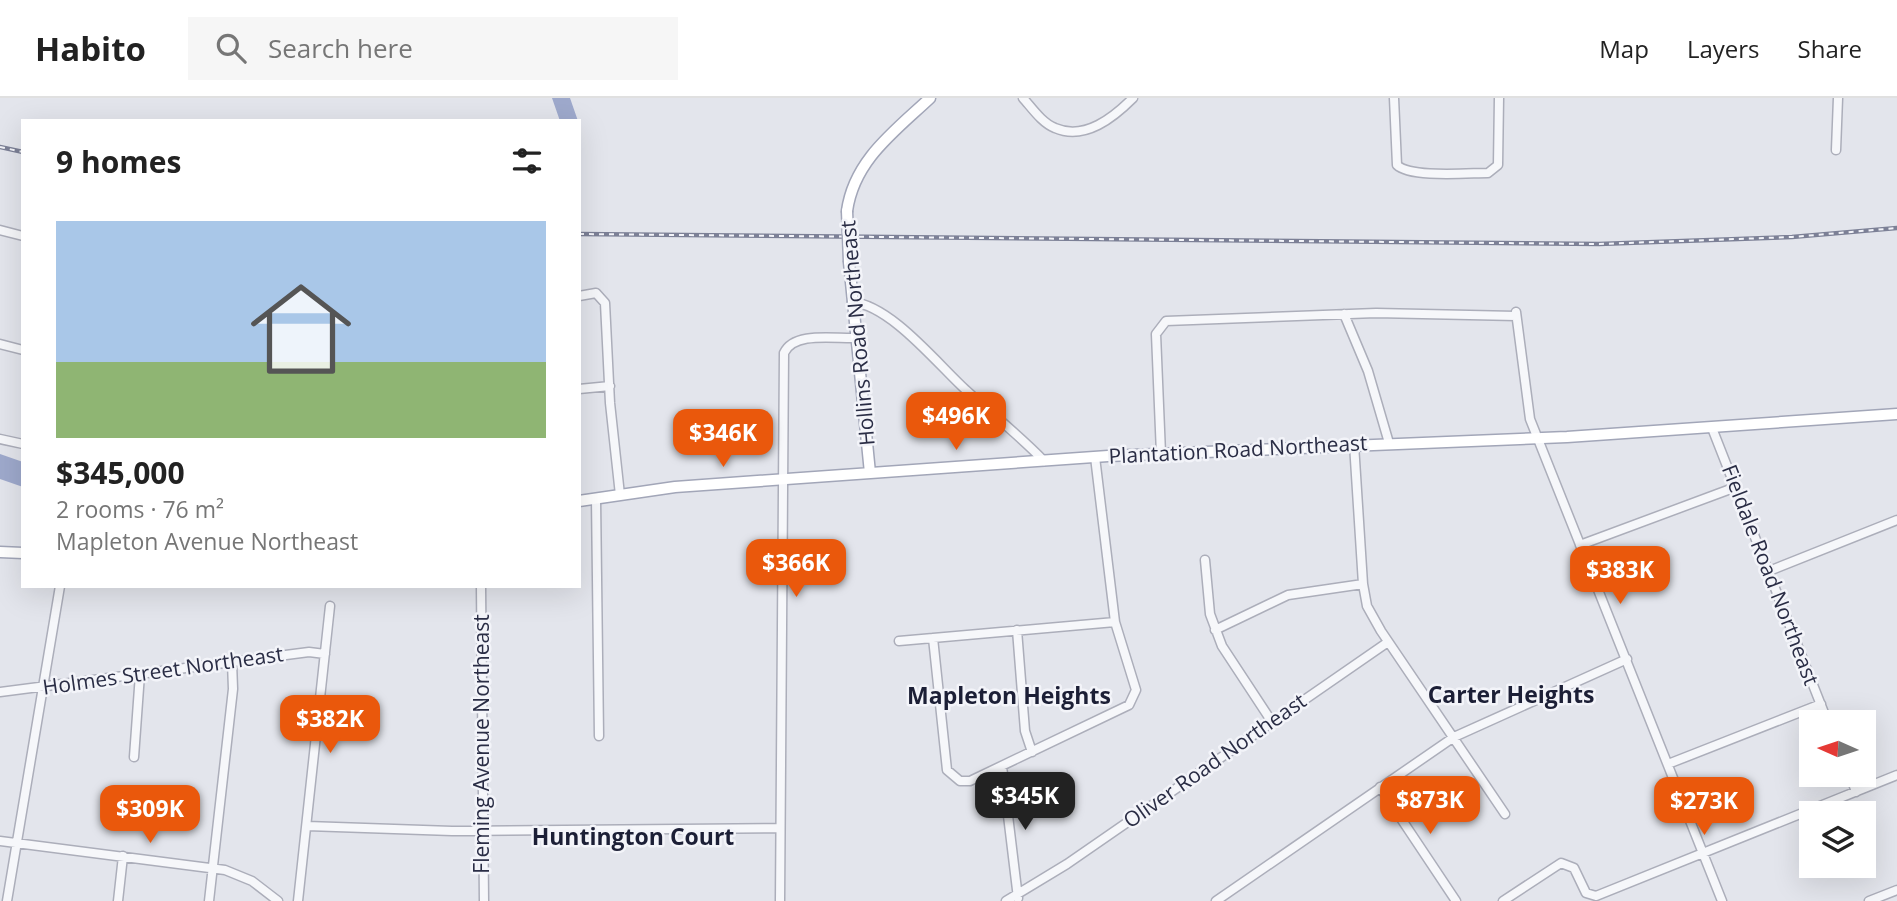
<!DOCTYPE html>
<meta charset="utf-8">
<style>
:root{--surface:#fff;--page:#f6f6f6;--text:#222;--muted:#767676;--line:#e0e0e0;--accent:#ea580c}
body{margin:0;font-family:"Open Sans",sans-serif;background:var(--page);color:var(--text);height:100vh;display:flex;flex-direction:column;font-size:26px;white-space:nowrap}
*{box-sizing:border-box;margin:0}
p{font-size:23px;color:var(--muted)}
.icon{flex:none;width:38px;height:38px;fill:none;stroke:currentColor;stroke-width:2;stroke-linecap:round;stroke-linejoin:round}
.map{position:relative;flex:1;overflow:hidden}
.panel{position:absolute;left:21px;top:21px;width:560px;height:469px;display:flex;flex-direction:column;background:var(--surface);border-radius:0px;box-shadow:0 7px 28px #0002}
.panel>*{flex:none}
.needle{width:46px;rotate:273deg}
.fabs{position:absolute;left:1799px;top:612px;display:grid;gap:14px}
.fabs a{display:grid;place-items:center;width:77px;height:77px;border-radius:0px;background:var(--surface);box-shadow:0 7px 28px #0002;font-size:35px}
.price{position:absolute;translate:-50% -60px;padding:0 16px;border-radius:14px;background:var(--accent);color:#fff;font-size:23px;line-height:46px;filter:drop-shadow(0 2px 4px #0008)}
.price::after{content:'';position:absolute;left:50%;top:42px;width:21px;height:16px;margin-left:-10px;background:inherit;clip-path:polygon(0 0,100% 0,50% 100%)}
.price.active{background:#222;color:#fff}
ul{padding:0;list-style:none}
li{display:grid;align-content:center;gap:14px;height:371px;padding:0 35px}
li+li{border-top:2px solid var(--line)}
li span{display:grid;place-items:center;height:217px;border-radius:0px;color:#555}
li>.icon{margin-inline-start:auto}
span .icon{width:126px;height:126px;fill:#fffc;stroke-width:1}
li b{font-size:30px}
h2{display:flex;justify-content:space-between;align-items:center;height:84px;padding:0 35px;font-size:30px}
header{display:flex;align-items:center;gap:42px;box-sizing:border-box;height:98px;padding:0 35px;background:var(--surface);border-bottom:2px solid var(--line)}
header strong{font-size:33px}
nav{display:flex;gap:38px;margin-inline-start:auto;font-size:24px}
.search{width:490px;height:63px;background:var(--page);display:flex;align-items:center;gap:18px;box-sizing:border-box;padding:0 24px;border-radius:0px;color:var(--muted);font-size:26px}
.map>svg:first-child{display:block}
.water{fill:#9ea9cc}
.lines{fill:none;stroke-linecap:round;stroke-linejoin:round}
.minor-casing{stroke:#acaeba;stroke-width:11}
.major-casing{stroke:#a2a6b8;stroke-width:13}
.minor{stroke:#f6f7fa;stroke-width:8}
.major{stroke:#fff;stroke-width:10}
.rail-casing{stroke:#7c8096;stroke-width:4.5}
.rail{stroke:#f3f4f9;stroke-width:2;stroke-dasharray:5;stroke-linecap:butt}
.major-bridge-casing{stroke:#a2a6b8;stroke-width:13;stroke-linecap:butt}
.major-bridge{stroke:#fff;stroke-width:10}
.labels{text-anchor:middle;stroke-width:5;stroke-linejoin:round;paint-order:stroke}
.street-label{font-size:21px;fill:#2a2d45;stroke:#f3f4f9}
.neighbourhood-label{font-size:23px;font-weight:bold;fill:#1c1f36;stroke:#f3f4f9}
</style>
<header>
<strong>Habito</strong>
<div class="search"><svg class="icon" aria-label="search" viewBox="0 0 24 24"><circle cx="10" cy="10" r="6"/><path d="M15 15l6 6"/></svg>Search here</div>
<nav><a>Map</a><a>Layers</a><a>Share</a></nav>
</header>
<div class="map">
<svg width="1897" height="803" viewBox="0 0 1897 803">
<rect width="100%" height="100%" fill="#e3e5ec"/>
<path class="water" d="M552 0H570L578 23H560Z
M0 356 23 364V389L0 381Z"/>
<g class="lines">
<g class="minor-casing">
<path id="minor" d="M1023 0C1032 10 1042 25 1055 30 1085 43 1114 19 1133 0
M1394 0 1397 67C1410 80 1468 75 1488 75L1498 67 1499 0
M1836 52 1838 0
M0 132 23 138
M579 198 596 195 605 205 610 305 620 397
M852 204C891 207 939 268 967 293 993 317 1020 338 1044 363
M1516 214 1530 321 1722 803
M1344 216 1368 273 1389 345
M0 246 23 252
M579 291 610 288
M1712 330 1828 625
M0 341 23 346
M1354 346 1363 486 1367 508 1381 533 1505 716
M1161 356 1156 236 1166 223 1376 215 1516 218
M596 401 599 638
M1580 447 1736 389
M1205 462 1210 516 1222 548 1272 624
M1769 473 1897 422
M481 488 484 803
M1017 532 1025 633 1032 654
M1215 532 1288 497 1363 486
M933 540 947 672 960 683H970L1129 607 1136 592 1115 524 1095 359
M899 543 1115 524
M0 594 309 554 325 556
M134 659 140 576
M1668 666 1821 606
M1002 668 1018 800
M1850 677 1856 694
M1380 689 1456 803
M307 728 452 733 780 730
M0 743 225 772 252 783 278 803
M7 803 60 488
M118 803 123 758
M209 803 233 591 232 564
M298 803 330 508
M780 803 784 255C794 233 835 241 856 240
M1006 803 1067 766 1388 544
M1216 803 1454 639 1627 561
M1503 803 1561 765 1574 770 1586 795 1596 798 1897 677
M1869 803 1897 792"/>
</g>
<g class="major-casing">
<path id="major" d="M847 113C854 62 895 33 930 0
M849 164 870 375
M579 403 675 389 1108 358 1567 339 1897 316
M0 454 23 455"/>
</g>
<use href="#minor" class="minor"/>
<use href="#major" class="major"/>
<g class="rail-casing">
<path id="rail" d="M0 49 23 54
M579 136 1599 146 1792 139 1897 130"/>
</g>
<use href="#rail" class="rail"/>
<g class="major-bridge-casing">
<path id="major-bridge" d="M847 113 849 164"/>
</g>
<use href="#major-bridge" class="major-bridge"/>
</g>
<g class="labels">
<g class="street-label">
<text transform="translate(858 235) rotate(-95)" y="7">Hollins Road Northeast</text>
<text transform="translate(1238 352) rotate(-3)" y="7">Plantation Road Northeast</text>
<text transform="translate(1770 477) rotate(69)" y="7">Fieldale Road Northeast</text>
<text transform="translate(163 573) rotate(-8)" y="7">Holmes Street Northeast</text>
<text transform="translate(482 646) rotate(-90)" y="7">Fleming Avenue Northeast</text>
<text transform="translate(1215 663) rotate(-35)" y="7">Oliver Road Northeast</text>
</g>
<g class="neighbourhood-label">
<text x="1511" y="605">Carter Heights</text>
<text x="1009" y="606">Mapleton Heights</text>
<text x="633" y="747">Huntington Court</text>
</g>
</g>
</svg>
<div class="fabs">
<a><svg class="needle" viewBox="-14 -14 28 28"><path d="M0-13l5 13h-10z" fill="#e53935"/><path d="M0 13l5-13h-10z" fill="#767676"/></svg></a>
<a><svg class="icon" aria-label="layers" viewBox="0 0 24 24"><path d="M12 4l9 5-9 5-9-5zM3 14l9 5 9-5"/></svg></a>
</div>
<b class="price" style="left:956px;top:354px">$496K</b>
<b class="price" style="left:723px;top:371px">$346K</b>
<b class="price" style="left:796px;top:501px">$366K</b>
<b class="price" style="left:1620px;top:508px">$383K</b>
<b class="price" style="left:330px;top:657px">$382K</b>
<b class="price active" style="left:1025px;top:734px">$345K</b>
<b class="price" style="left:1430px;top:738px">$873K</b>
<b class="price" style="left:1704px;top:739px">$273K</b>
<b class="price" style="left:150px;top:747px">$309K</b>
<section class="panel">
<h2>9 homes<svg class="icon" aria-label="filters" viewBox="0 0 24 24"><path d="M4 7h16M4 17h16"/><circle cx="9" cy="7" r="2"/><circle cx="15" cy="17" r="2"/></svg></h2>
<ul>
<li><span style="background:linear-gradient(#a9c7e8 65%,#8fb573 0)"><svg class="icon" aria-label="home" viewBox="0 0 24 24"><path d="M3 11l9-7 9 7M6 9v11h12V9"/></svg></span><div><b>$345,000</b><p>2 rooms · 76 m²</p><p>Mapleton Avenue Northeast</p></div></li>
</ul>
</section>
</div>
